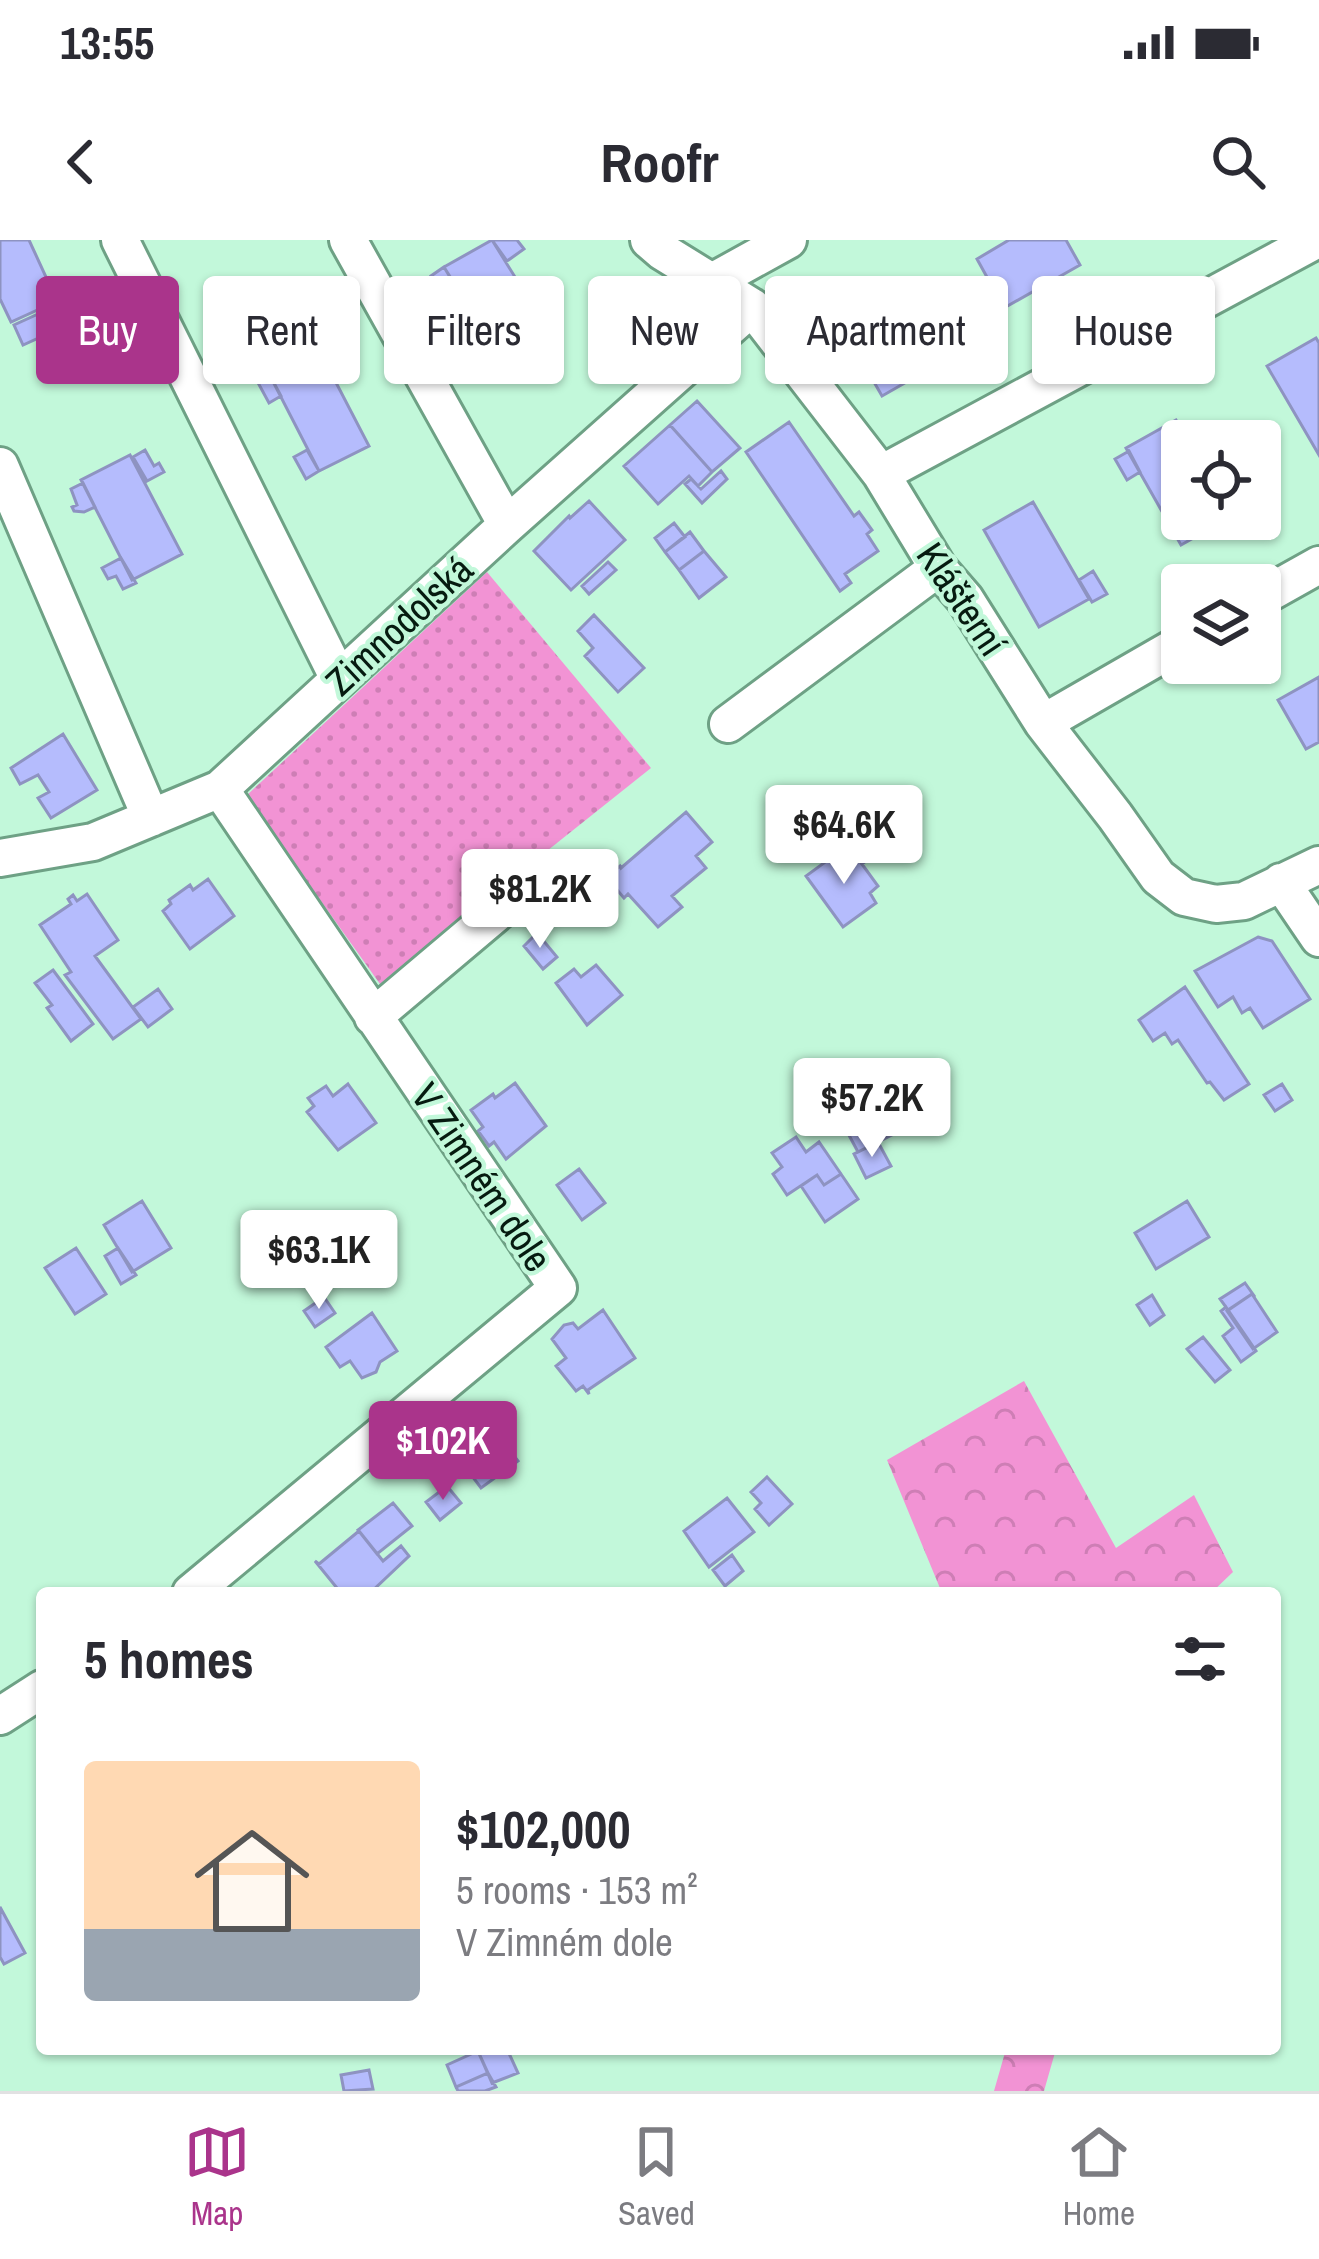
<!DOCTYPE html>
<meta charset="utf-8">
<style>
:root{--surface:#fff;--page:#f2f2f3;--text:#2b2b33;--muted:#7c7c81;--line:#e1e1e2;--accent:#aa348b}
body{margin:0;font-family:"Archivo Narrow",sans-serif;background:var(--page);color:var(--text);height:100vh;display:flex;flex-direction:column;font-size:45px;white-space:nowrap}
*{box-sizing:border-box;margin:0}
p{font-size:39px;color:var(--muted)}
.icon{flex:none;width:66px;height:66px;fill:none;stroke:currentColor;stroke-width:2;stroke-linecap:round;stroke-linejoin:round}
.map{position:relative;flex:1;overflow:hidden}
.sheet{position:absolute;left:36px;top:1347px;width:1245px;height:468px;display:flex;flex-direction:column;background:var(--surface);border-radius:12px;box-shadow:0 3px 9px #0004}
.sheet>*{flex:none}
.top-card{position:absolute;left:36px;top:36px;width:1248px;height:108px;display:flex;gap:24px}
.fabs{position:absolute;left:1161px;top:180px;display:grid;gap:24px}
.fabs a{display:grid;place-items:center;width:120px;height:120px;border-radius:12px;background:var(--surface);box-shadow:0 3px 9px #0004;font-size:60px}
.price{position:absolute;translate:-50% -102px;padding:0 27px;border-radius:12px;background:#fff;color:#222;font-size:39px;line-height:78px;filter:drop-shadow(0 3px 6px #0008)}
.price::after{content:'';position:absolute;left:50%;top:72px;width:36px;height:27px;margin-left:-18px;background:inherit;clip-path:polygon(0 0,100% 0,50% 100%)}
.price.on{background:var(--accent);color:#fff}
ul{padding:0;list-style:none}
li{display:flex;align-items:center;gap:36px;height:300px;padding:0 48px}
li+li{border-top:3px solid var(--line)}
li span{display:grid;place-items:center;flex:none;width:336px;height:240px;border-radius:12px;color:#555}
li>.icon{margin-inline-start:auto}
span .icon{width:144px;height:144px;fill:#fffc;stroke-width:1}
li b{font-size:51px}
h2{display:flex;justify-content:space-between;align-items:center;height:144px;padding:0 48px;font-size:51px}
.chip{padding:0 42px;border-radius:12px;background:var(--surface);box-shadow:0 3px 9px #0004;font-size:42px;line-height:108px}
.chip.on{background:var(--accent);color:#fff}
.status{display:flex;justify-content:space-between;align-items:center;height:84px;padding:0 60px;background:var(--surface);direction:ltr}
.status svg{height:33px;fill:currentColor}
header{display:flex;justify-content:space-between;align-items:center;height:156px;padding:0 48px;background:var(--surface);font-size:54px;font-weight:800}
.menu{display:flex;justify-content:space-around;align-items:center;height:168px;border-top:3px solid var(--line);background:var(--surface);font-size:33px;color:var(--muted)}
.menu a{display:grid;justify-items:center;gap:6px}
.menu .on{color:var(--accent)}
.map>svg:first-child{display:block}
.grass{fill:url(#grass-dots)}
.forest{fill:url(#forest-crowns)}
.building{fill:#b5bcfd;stroke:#8e93c1;stroke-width:3}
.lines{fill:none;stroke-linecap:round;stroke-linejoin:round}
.minor-casing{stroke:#6ea185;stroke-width:42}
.minor{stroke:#fff;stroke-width:36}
.labels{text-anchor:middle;stroke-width:9;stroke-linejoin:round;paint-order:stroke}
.street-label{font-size:39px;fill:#061b10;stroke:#c2f8da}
</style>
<div class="status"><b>13:55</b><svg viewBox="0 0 49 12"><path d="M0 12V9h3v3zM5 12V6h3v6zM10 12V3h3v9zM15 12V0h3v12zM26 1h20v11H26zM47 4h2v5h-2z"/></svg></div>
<header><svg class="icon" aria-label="back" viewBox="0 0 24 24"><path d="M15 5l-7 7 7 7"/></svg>Roofr<svg class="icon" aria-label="search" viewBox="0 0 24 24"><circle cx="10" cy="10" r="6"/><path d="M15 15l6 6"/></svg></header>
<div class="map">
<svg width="1319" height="1851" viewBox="0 0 1319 1851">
<defs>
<pattern id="grass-dots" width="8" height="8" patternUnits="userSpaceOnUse" patternTransform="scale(3)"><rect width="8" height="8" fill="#f293d4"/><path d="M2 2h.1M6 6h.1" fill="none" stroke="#ce7eb5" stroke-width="1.8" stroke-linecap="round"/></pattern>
<pattern id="forest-crowns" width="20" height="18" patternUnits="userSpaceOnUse" patternTransform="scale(3)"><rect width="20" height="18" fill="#f293d4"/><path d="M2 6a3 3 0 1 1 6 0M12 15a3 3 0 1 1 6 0" fill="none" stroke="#ce7eb5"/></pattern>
</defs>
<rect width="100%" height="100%" fill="#c2f8da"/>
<path class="grass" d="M487 332 651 528 380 744 246 556Z"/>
<path class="forest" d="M1024 1141 1116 1308 1194 1255 1233 1332 1211 1353H942L887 1220Z
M1006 1809H1056L1044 1851H994Z"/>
<path class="building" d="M0 0H29L57 61 11 82 0 59Z
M492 0 551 95 502 124 444 27Z
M492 0H517L524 9 507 21Z
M1009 0H1066L1080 25 1004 68 977 19Z
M444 27 459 51 446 59 443 55 437 59 433 53 440 49 431 36Z
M905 48 920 73 906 81 891 55Z
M888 53 931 128 882 156 839 81Z
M60 64 69 84 50 93 45 82 40 84 45 95 23 105 14 85Z
M1316 98 1319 103V215L1267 126Z
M317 106 369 206 319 231 268 132Z
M268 132 281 156 269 163 256 139Z
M697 161 740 208 712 232 670 185Z
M1176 180 1188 201H1182V279H1227L1181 305 1126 208Z
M789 182 854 276 859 272 872 290 867 294 878 311 845 334 851 343 840 351 746 212Z
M670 185 712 232 698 246 689 236 658 264 624 226Z
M145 210 154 226 159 223 164 232 147 241 133 217Z
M307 210 319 231 306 239 294 217Z
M1129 211 1140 232 1127 240 1115 219Z
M130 215 182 314 132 340 81 240Z
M721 231 727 239 702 263 685 244 691 239 701 249Z
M83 243 95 267 84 272 74 271 72 267 77 265 71 249Z
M589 261 625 300 571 350 534 311 569 276 570 278Z
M1033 262 1089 359 1039 387 984 290Z
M674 283 685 297 665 312 655 298Z
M690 292 704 311 679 330 665 312Z
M704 311 726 337 699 358 679 330Z
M121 318 136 343 123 349 116 336 108 339 102 328Z
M608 322 616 330 589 354 582 346Z
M1093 331 1107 354 1092 362 1079 340Z
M594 375 644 428 618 452 585 416 593 408 578 391Z
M1319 437V502L1306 509 1278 460Z
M63 494 97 550 51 578 38 558 49 552 38 535 20 544 11 528Z
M686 572 712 602 696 616 706 628 672 656 682 667 658 687 628 654 624 658 606 637 620 626 621 628Z
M868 597 877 612 862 624 859 620 855 624 846 612Z
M843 609 854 624 859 620 878 646 870 653 876 663 843 687 806 636Z
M208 639 234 676 190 709 163 671 171 664 169 660 190 645 193 650Z
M87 654 118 700 95 716 141 779 113 799 65 735 71 732 40 685 71 664 68 659 73 655 77 661Z
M537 693 557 717 543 729 524 706Z
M1258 697 1272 701 1310 759 1263 788 1250 768 1242 773 1233 757 1218 767 1195 731Z
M596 725 622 755 587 785 556 743 574 729 581 737Z
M53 730 93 784 71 801 47 768 52 765 35 743Z
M1185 747 1249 844 1224 860 1210 842 1207 843 1178 800 1172 804 1165 793 1153 801 1139 780Z
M158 749 172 769 148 787 133 767Z
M515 843 546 886 506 919 494 902 489 906 478 891 483 887 471 870 493 854 495 858Z
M348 844 376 883 338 910 307 872 314 866 308 858 326 846 333 856Z
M1282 844 1292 860 1275 871 1264 855Z
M911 849 925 878 878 902 863 873Z
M863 873 878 902 858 912 843 884Z
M796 897 806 912 819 902 841 934 824 945 817 935 787 955 773 934 782 927 772 913Z
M878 902 891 926 866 938 854 914Z
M579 929 605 963 582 980 557 945Z
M841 934 858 959 825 982 801 946 817 935 824 945Z
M142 961 171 1008 132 1032 104 985Z
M1187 961 1209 997 1156 1029 1135 993Z
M76 1008 106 1054 75 1074 45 1028Z
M118 1008 136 1035 121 1044 105 1016Z
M1245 1043 1255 1057 1252 1054 1228 1070 1220 1059Z
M1252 1054 1277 1092 1253 1109 1227 1071Z
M1152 1055 1164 1075 1150 1085 1137 1065Z
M324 1057 335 1073 315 1087 304 1071Z
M1226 1067 1256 1111 1241 1122 1223 1096 1233 1088 1221 1071Z
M603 1070 635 1118 588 1150 589 1154 583 1146 576 1151 556 1126 566 1118 552 1099 564 1085 573 1083 578 1089Z
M372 1073 397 1111 380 1122 376 1132 362 1138 350 1121 340 1127 326 1107Z
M1203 1097 1230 1130 1215 1142 1187 1109Z
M490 1185 518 1221 481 1248 454 1212 458 1210 452 1202 474 1186 479 1193Z
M767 1237 792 1264 769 1285 755 1269 761 1263 751 1252Z
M447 1246 461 1263 440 1280 426 1262Z
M727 1258 754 1292 709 1327 684 1291Z
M393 1263 412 1286 377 1314 358 1290Z
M359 1291 383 1321 401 1306 409 1316 370 1353H341L315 1321 319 1324Z
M732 1315 743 1331 725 1346 713 1330Z
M0 1667 25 1713 4 1724 0 1717Z
M477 1809H507L518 1833 492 1843Z
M478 1811 488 1833 456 1847 447 1825Z
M369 1830 373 1849 344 1851 341 1835Z
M488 1833 496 1847 485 1851H458L456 1847Z"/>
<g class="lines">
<g class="minor-casing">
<path id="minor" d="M120 0 339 439
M348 0 507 285
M649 0 663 12 752 67 881 234 938 328 965 359 1043 483 1115 576 1158 637 1184 657 1216 664 1244 661 1319 625
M712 42 788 0
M0 226 151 578
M881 234 1316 0
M1260 358 1319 325
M1043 483 1182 403
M728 484 938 328
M0 618 93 602 220 549 507 285 752 67
M1281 642 1319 698
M373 777 533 642
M191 1353 558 1048 220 549
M0 1476 42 1449"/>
</g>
<use href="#minor" class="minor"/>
</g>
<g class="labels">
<g class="street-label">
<text transform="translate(962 359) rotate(56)" y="14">Klášterní</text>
<text transform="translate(399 385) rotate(-43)" y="14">Zimnodolská</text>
<text transform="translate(482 937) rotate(56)" y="14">V Zimném dole</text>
</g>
</g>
</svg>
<div class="fabs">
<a><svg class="icon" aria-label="locate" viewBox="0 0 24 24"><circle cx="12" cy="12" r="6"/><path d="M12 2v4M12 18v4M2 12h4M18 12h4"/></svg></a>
<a><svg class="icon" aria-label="layers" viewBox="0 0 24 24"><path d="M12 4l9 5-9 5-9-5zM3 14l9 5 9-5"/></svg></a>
</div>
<b class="price" style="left:844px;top:647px">$64.6K</b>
<b class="price" style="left:540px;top:711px">$81.2K</b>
<b class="price" style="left:872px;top:920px">$57.2K</b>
<b class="price" style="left:319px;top:1072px">$63.1K</b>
<b class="price on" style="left:443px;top:1263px">$102K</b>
<div class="top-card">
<a class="chip on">Buy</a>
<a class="chip">Rent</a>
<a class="chip">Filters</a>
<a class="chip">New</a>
<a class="chip">Apartment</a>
<a class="chip">House</a>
</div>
<section class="sheet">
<h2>5 homes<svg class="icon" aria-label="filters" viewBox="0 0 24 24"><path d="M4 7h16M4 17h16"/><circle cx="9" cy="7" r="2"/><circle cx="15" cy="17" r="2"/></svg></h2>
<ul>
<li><span style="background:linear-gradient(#ffd9b3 70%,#9aa5b1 0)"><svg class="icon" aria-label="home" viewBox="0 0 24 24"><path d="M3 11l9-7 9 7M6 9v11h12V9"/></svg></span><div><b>$102,000</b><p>5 rooms · 153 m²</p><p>V Zimném dole</p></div></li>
</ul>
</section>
</div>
<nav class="menu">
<a class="on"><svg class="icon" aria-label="map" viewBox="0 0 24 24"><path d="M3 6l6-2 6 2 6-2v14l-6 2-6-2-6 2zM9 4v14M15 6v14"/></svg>Map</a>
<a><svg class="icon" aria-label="saved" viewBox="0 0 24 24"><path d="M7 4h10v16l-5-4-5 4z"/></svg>Saved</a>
<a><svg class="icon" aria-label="home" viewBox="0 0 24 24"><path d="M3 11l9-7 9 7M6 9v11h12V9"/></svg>Home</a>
</nav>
